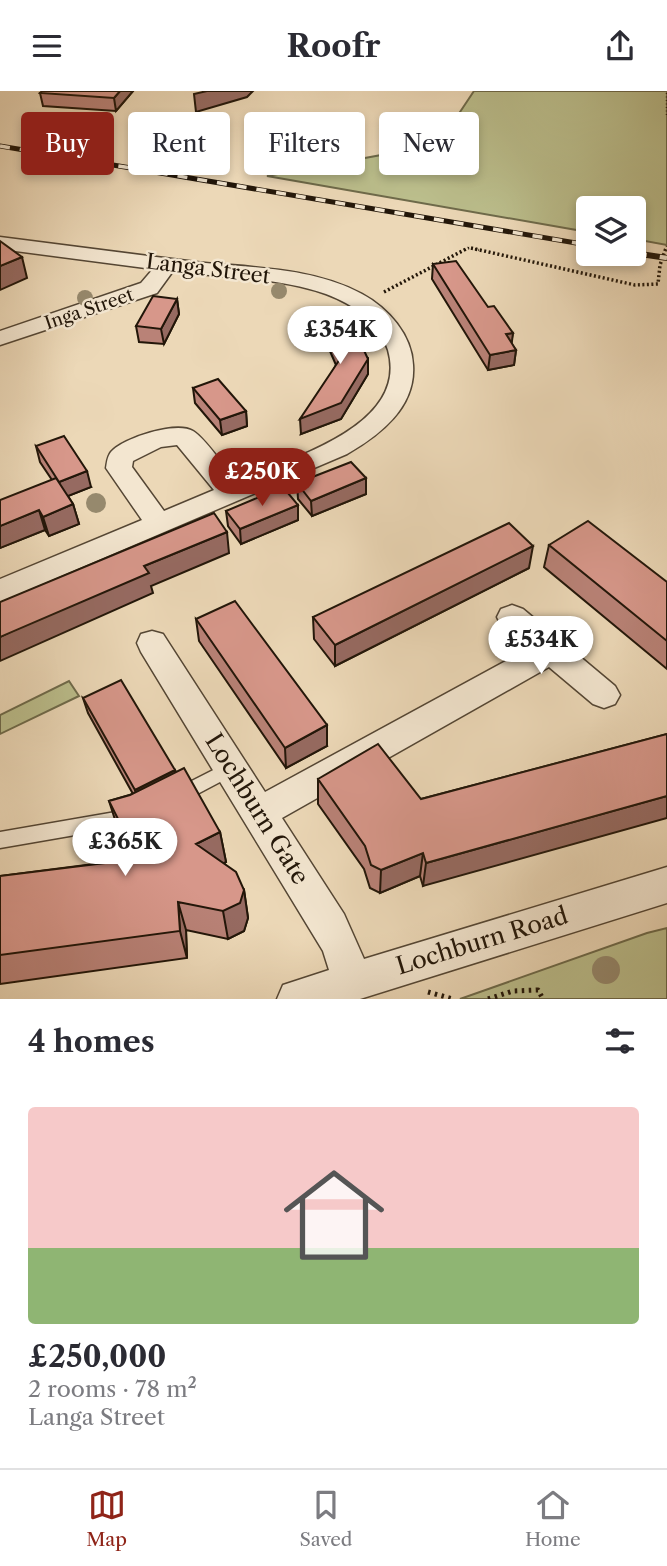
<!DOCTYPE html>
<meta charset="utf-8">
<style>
:root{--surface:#fff;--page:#f2f2f3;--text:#2b2b33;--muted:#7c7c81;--line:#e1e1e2;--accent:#8f2418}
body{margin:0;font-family:"Libre Caslon Text",serif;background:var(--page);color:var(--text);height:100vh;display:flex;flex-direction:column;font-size:26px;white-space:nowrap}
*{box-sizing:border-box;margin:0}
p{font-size:23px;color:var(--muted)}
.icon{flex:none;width:38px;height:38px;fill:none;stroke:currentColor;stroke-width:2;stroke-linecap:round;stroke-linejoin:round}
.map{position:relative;height:908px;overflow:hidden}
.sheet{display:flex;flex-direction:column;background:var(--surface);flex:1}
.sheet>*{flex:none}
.hud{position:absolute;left:21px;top:21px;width:626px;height:63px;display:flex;gap:14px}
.buttons{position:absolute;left:576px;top:105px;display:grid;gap:14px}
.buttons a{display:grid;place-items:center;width:70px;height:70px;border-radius:7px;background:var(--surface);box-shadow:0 4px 10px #0003;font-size:35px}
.price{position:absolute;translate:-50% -60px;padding:0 16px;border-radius:24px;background:#fff;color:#222;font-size:23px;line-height:46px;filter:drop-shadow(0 2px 4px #0008)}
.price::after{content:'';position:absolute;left:50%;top:42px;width:21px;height:16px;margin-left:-10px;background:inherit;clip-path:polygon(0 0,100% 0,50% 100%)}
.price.on{background:var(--accent);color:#fff}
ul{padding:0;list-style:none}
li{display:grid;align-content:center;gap:14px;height:371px;padding:0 28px}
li+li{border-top:2px solid var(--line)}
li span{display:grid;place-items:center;height:217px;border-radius:7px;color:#555}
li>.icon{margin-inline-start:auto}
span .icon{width:126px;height:126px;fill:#fffc;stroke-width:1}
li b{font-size:30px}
h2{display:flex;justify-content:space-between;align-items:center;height:84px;padding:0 28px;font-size:30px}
.tag{padding:0 24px;border-radius:7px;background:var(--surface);box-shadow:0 4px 10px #0003;font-size:24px;line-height:63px}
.tag.on{background:var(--accent);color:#fff}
header{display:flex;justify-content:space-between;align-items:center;height:91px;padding:0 28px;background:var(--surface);font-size:32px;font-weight:700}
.menu{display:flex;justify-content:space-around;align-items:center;height:98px;border-top:2px solid var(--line);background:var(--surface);font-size:19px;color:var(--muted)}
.menu a{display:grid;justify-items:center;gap:4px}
.menu .on{color:var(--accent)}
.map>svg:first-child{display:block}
.green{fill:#bbbe8c;stroke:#6e6a4a;stroke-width:2}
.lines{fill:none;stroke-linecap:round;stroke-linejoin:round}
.lane-casing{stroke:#544634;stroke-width:3}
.street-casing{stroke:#544634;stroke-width:3}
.path-far2{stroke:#221609;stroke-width:2.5;stroke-dasharray:1 2.5;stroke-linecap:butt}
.path-far1{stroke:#221609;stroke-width:3.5;stroke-dasharray:2 2.5;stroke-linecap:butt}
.path{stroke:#221609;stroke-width:5;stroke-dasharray:2.5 4.5;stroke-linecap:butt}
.lane{fill:#f3e6d0;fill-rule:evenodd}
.street{fill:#f3e6d0;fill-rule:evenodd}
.rail-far1-casing{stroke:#221609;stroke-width:5}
.rail-casing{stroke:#221609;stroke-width:6}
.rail-far1{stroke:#f3e6d0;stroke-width:3.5;stroke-dasharray:10;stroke-linecap:butt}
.rail{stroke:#f3e6d0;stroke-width:4.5;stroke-dasharray:13;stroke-linecap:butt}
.tree{fill:#96896d}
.wall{fill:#b98277;stroke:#221609;stroke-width:2}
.shaded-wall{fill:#966a61;stroke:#221609;stroke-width:2}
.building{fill:#d7978a;stroke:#221609;stroke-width:2}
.labels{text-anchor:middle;stroke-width:5;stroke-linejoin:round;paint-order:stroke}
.far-street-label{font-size:18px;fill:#221609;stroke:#f3e6d0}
.street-label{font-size:21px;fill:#221609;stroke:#f3e6d0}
.near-street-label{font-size:24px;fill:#221609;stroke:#f3e6d0}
</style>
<header><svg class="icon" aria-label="menu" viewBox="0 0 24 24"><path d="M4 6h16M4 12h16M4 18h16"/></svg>Roofr<svg class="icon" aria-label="share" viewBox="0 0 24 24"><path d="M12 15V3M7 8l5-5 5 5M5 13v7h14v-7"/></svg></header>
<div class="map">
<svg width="667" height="908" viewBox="0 0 667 908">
<rect width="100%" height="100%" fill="#ecd8b7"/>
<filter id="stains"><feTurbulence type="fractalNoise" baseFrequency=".00286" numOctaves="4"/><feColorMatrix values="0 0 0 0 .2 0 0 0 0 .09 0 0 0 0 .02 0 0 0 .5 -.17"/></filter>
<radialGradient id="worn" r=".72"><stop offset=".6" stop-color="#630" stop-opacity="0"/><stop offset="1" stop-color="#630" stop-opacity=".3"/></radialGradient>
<path class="green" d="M474 0H667V154L634 148V117H588V141L267 85 392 62 448 39Z
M69 590 79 605 0 643V624Z
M667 837V908H460L647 842Z"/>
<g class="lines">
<g class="lane-casing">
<path id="lane" d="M231 670 237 672 239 677 237 682 186 709 180 712 174 709 171 704 174 699Z
M133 718 139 720 142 726 139 732 133 734 0 757V741Z"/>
</g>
<g class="street-casing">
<path id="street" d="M0 146C65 154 130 163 196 171 251 177 312 176 362 203 388 217 412 244 413 274 416 316 380 344 347 363L0 511V488L142 429 106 377C107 372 107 366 111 361 123 347 176 330 193 340 204 346 227 379 236 390 288 368 410 336 388 259 379 231 353 213 326 203 278 186 223 187 173 180L157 202 0 254V240L141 192 153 178 0 158ZM177 354 214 399 164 420 132 376 133 370 161 356Z
M512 514 523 518 615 595 620 604 615 613 604 617 593 613 549 576 282 727 344 823 364 868 667 776V812L360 908H277L283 894 329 879 323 860 141 561 137 552 141 543 152 540 163 543 265 701 528 558 501 534 497 526 501 518Z"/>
</g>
<path class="path-far2" d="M667 2V25
M465 159 469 157 479 159
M665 159 667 155"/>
<path class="path-far1" d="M471 157 635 194 658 193 660 174 666 157
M384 201 468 157"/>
<path class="path" d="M428 901 453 908
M488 908 513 900 538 899 543 908"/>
<use href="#lane" class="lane"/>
<use href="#street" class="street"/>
<g class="rail-far1-casing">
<path id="rail-far1" d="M0 55 588 154"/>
</g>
<g class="rail-casing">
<path id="rail" d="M634 162 667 167"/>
</g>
<use href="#rail-far1" class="rail-far1"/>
<use href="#rail" class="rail"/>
</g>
<g class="tree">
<circle cx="279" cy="200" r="8"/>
<circle cx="85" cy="207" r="8"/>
<circle cx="96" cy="412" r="10"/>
<circle cx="606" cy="879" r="14"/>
</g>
<path class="wall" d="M133 0 116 20 43 15 40 2Z
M433 173 488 216 513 242 511 252 516 259 514 274 488 279 432 188Z
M177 208 179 223 164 253 139 251 136 235Z
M323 229 368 268V283L341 328 301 343 336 274 323 244Z
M193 297 246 320 247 335 222 344 195 312Z
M36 355 91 396 68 405 73 413 79 433 49 445 45 439 0 457 52 389 40 371Z
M366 387V403L312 425 298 408 297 392Z
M298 414V429L241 453 228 435 226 420Z
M549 454 667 491V578L544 476Z
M529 477 335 575 314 548 313 526Z
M196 528 327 655 286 677 199 550Z
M83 607 175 679 176 682 220 741 226 771 224 772 244 799 248 827 244 840 228 848 186 839 187 867 0 893V785L133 768 119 741 109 710 133 703 88 622Z
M667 643 423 795 420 785 380 802 370 797 364 778 318 713V688L421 708Z"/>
<path class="shaded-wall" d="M120 0H133L116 20 114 7Z
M207 0H253L247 6 196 21 194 3Z
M22 166 27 187 0 199V175Z
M177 208 179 223 164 253 161 238Z
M513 242 511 258 506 243Z
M516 259 514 274 488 279 490 264Z
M368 268V283L341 328 301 343 300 328Z
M246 320 247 335 222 344 220 329Z
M87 380 91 396 63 407 59 391Z
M366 387V403L312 425 311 410Z
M73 413 79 433 49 445 43 426Z
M298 414V429L241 453 240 438Z
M39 419 45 439 0 457V435Z
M227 441 229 462 151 495 153 502 0 570V546L144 475Z
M533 455 529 477 335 575V554Z
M327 634V655L286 677 285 657Z
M175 679 178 693 139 713 135 699Z
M667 705V727L423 795 426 772Z
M220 741 226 771 202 783 196 753Z
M423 762 420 785 380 802 381 779Z
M244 799 248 827 244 840 228 848 223 820Z
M178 811 186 839 187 867 180 840Z"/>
<path class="building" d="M42 0H120L114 7 40 2Z
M0 150 22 166 0 175Z
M456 170 488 216 494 215 513 242 506 243 516 259 490 264 433 173Z
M153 205 177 208 161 238 136 235Z
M348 225 368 268 341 312 300 328 340 268 323 229Z
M218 288 246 320 220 329 193 297Z
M64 345 87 380 59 391 36 355Z
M351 371 366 387 311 410 297 392Z
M56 387 73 413 43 426 39 419 0 435V409Z
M283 396 298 414 240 438 226 420Z
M214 422 227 441 144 475 149 482 0 546V511Z
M588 430 667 491V550L549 454Z
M509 432 533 455 335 554 313 526Z
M235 510 327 634 285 657 196 528Z
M121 589 175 679 135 699 83 607Z
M667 643V705L426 772 423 762 381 779 371 774 365 755 318 688 378 653 421 708Z
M184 677 220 741 196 753 236 781 244 799 240 812 223 820 178 811 180 840 0 864V785L138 768 109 710 130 704Z"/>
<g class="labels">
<g class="far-street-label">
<text transform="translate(89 218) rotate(-19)" y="6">Inga Street</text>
</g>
<g class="street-label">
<text transform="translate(208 178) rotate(7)" y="7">Langa Street</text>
</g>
<g class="near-street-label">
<text transform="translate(257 718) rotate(58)" y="8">Lochburn Gate</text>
<text transform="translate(482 850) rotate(-17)" y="8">Lochburn Road</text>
</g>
</g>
<rect width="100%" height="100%" filter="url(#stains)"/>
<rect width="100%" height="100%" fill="url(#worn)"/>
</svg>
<div class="buttons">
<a><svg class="icon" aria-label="layers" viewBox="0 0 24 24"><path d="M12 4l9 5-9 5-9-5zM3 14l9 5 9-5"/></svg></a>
</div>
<b class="price" style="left:340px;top:275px">£354K</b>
<b class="price on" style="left:262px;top:417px">£250K</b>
<b class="price" style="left:541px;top:585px">£534K</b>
<b class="price" style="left:125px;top:787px">£365K</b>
<div class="hud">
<a class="tag on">Buy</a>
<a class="tag">Rent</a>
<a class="tag">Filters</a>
<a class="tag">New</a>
</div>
</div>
<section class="sheet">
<h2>4 homes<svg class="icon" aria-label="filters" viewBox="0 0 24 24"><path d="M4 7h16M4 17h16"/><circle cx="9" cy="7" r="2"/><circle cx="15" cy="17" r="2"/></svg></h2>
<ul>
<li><span style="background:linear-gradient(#f6c9c9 65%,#8fb573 0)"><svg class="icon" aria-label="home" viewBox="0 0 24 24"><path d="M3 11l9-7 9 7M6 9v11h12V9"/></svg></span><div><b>£250,000</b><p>2 rooms · 78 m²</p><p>Langa Street</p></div></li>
</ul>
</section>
<nav class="menu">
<a class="on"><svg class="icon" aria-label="map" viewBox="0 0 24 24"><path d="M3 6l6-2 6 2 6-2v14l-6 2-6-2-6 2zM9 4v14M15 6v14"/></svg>Map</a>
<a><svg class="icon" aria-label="saved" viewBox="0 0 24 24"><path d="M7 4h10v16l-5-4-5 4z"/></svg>Saved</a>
<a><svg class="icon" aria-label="home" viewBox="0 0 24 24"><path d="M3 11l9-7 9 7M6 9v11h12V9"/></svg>Home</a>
</nav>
